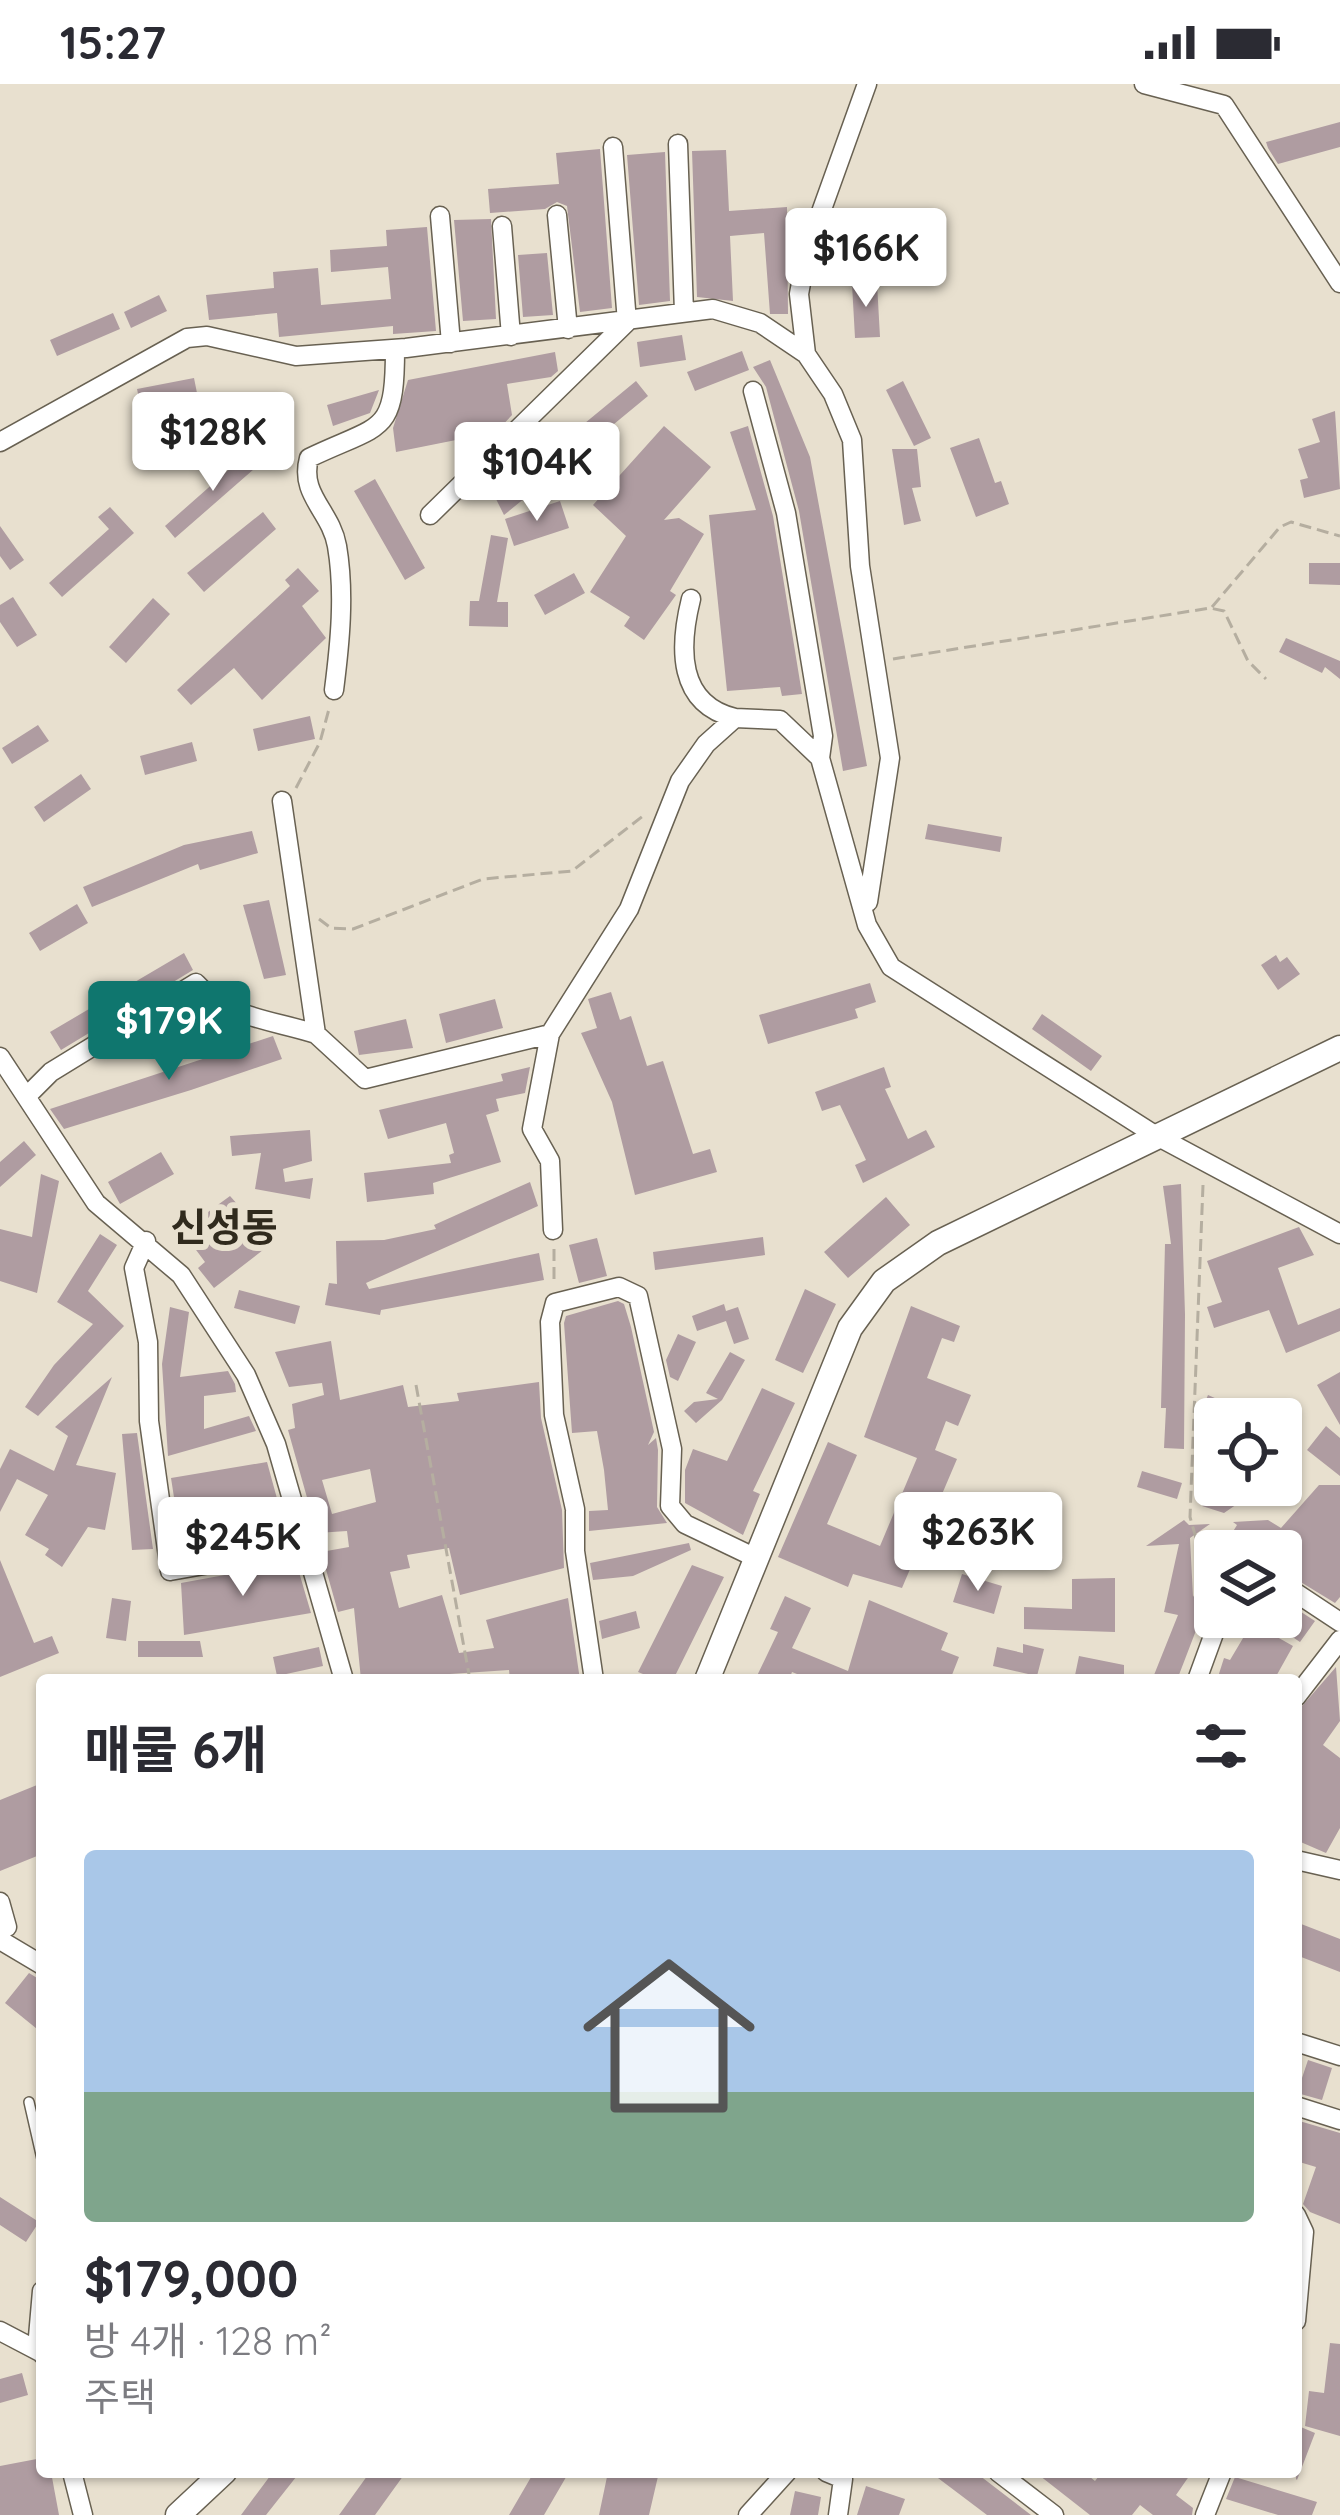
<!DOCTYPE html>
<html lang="ko">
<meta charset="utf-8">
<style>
:root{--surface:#fff;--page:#f2f2f3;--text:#2b2b33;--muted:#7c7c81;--accent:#0f766e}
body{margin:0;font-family:Quicksand,"Noto Sans KR",sans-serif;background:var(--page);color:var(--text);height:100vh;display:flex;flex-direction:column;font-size:45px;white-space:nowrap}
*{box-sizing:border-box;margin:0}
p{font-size:39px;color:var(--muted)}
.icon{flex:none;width:66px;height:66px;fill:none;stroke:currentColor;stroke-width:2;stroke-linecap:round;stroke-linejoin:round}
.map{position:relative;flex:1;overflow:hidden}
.side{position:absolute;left:36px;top:1590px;width:1266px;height:804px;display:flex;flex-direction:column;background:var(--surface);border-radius:12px;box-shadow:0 3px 9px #0004}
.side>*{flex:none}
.controls{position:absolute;left:1194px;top:1314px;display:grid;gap:24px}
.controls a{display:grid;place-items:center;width:108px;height:108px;border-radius:12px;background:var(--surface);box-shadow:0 3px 9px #0004;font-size:60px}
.price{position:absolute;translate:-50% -102px;padding:0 27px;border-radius:12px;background:#fff;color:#222;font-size:39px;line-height:78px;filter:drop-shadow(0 3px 6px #0008)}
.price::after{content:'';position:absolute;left:50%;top:72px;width:36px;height:27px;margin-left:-18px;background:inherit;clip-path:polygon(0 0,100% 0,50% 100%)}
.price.active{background:var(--accent);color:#fff}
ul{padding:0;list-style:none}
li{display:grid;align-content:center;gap:24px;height:636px;padding:0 48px}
li span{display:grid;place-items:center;height:372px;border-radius:12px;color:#555}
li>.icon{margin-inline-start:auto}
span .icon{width:216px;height:216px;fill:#fffc;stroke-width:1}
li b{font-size:51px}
h2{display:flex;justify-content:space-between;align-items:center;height:144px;padding:0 48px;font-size:51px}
.status{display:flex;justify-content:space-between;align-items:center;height:84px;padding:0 60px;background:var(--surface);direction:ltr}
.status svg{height:33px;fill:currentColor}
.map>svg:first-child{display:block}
.building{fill:#af9ca1;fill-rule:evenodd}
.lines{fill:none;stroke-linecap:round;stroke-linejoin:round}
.lane-casing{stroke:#686152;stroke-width:12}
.street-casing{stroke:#686152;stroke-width:21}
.secondary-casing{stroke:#686152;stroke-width:27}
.path{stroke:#b5aea0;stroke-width:3;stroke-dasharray:12 6;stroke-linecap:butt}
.lane{stroke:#fff;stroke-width:9}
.street{stroke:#fff;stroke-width:18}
.secondary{stroke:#fff;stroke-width:24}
.labels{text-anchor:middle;stroke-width:12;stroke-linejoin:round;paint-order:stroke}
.quarter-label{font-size:39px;font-weight:bold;fill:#302a1d;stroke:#e8e0cf}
</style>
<div class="status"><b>15:27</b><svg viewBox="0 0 49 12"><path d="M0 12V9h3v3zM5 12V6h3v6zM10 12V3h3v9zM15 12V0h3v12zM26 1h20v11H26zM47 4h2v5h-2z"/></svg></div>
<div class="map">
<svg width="1340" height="2431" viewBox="0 0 1340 2431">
<rect width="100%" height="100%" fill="#e8e0cf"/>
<path class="building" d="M1340 38V63L1278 80 1268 64 1266 58Z
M600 65 612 224 580 228 567 122 557 118 545 125 490 129 488 105 559 100 556 69Z
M726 66 729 127 787 123 788 230H770L764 149 730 152 733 217 697 213 692 67Z
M665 68 670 217 639 221 627 71Z
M491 135 496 235 463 237 454 136Z
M427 143 436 247 393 250V242L279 253 277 229 209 236 206 211 274 204 273 188 318 184 321 221 391 215 388 183 331 188 330 166 387 162 386 146Z
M547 169 553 231 523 233 518 171Z
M877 199 880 253 855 254 852 200Z
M159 211 167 227 131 244 124 228Z
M113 229 120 245 57 272 50 256Z
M682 251 686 276 640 283 637 258Z
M742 267 749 286 695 307 687 288Z
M555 268 558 287 551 293 507 300 512 331 496 348 396 368 393 344 408 296Z
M770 276 810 373 867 682 843 687 799 427 766 303 753 283Z
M194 294 198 314 141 324 137 305Z
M636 297 648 312 557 387 547 378 552 392 504 431 486 395 545 372Z
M903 297 931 354 914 362 886 306Z
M379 306 370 329 333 342 327 321Z
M236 318 245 330 193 364 185 352Z
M1335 327 1340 405 1304 414 1300 396 1308 394 1298 365 1320 358 1312 335Z
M664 342 711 383 664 436 679 434 704 450 670 507 676 511 644 556 624 542 630 533 590 508 626 452 593 421Z
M748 342 773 432 802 610 782 612 780 603 727 607 709 431 756 426 730 348Z
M979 354 995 399 1001 397 1009 420 976 433 950 364Z
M892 365H917L921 403 912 404 921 437 904 441Z
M250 367 261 379 175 454 165 442Z
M375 395 425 484 405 496 354 407Z
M560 417 569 444 514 462 505 435Z
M110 423 134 449 62 513 49 499 109 445 98 433Z
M263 428 276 445 204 508 187 489Z
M0 442 24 476 10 486 0 472Z
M491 451 508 454 497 518H508V543L469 542 470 517H479Z
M1309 479H1340V501L1309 500Z
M298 484 319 507 302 522 326 554 262 616 234 584 191 621 177 606 290 502 285 496Z
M574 489 585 509 545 531 534 511Z
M13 513 37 551 17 563 0 538V521Z
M153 514 170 530 126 579 109 563Z
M1286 554 1340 577V595L1325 583 1322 589 1279 568Z
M310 632 315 655 258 667 253 645Z
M38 641 49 657 12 680 2 664Z
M192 658 197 677 145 691 140 672Z
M81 690 91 705 44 738 34 723Z
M928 740 1002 753 1000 768 925 755Z
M252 747 258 769 200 786 198 780 92 823 83 803 184 761Z
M269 816 286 891 264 895 243 821Z
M77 820 88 839 40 867 29 849Z
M184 869 193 886 61 966 50 948Z
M1276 871 1280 878 1287 873 1300 890 1278 906 1261 881Z
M870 899 876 918 855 925 858 934 768 960 759 931Z
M611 908 620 936 631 932 647 982 663 977 693 1070 710 1065 717 1088 635 1111 612 1018 581 949 597 944 588 915Z
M495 915 503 944 446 959 439 930Z
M1042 930 1102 972 1091 987 1032 945Z
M406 935 413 964 359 971 354 947Z
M273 952 282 975 191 1006 64 1045 50 1025Z
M530 983 525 1009 496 1015 499 1027 486 1031 501 1078 433 1099 434 1110 367 1118 364 1089 451 1079 449 1071 454 1069 446 1039 388 1055 379 1026 503 997 501 990Z
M884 983 891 1003 885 1005 908 1055 926 1046 935 1063 863 1099 855 1081 866 1076 840 1021 822 1027 815 1008Z
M310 1046 312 1077 283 1085 285 1098 313 1094 310 1115 255 1105 261 1069 232 1072 230 1052Z
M24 1057 36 1071 0 1103V1078Z
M161 1068 174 1090 120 1120 108 1098Z
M41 1090 59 1097 37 1209 0 1197V1145L32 1153Z
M530 1098 538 1122 366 1199 369 1205 539 1169 544 1196 381 1226 380 1231 325 1221 329 1199 337 1200 336 1157 384 1156 436 1145 434 1141Z
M1181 1100 1185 1230 1184 1365 1164 1364 1166 1324H1161L1165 1160H1171L1163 1102Z
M230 1112 272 1159 214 1204 198 1184 205 1178 182 1147Z
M886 1113 910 1141 848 1194 824 1168Z
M1299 1143 1314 1171 1278 1184 1298 1241 1340 1224V1247L1286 1269 1269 1226 1214 1244 1207 1223 1222 1218 1207 1177Z
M100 1150 117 1161 88 1207 124 1242 38 1332 25 1323 54 1281 93 1240 57 1218Z
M763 1153 765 1171 655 1186 653 1168Z
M597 1154 607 1192 579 1199 569 1161Z
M805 1205 836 1220 803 1289 775 1276Z
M239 1206 300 1222 295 1240 234 1224Z
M618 1217 624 1220 631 1243 649 1325 654 1348 648 1361 656 1354 658 1366 657 1423 667 1439 589 1447V1427L608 1426 604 1386 597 1347 572 1349 564 1239 566 1232Z
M724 1220 726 1227 738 1223 749 1255 734 1260 726 1237 697 1247 692 1232Z
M911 1222 960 1242 954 1258 942 1254 927 1294 971 1311 958 1342 946 1337 935 1366 957 1375 902 1504 853 1490 848 1503 778 1473 828 1358 857 1371 827 1440 880 1462 917 1374 864 1353Z
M170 1223 189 1228 180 1293 228 1287 235 1300 236 1308 204 1312V1345L249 1332 256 1347 168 1372 162 1280Z
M678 1250 696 1258 678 1297 670 1293 666 1276Z
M331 1257 340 1316 403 1301 408 1323 459 1317 457 1309 539 1298 541 1334 562 1426 564 1484 460 1511 449 1464 407 1471 410 1484 390 1488 399 1524 442 1511 459 1569 494 1564 486 1536 568 1514 580 1596H510L509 1586 361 1596 354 1524 338 1528 321 1468 349 1463 347 1447 317 1449 288 1346 295 1344 292 1320 324 1311 322 1299 289 1303 275 1268ZM370 1385 376 1418 332 1430 322 1396Z
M730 1268 745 1276 722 1316 696 1339 684 1327 694 1318 718 1315 706 1309Z
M1340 1288V1341L1317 1301Z
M112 1293 76 1381 116 1389 105 1446 88 1443 62 1483 45 1471 49 1465 25 1451 48 1411 17 1395 0 1428V1385L10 1365 54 1387 68 1352 55 1343Z
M762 1304 795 1319 753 1407 760 1410 743 1451 685 1419V1386L693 1365 727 1377Z
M1208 1311 1262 1335H1211L1200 1330Z
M1326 1342 1340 1354V1392L1307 1366Z
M137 1349 153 1465 132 1466 122 1350Z
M267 1378 287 1451 210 1456 211 1466 183 1471 171 1394Z
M1142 1387 1182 1399 1177 1415 1137 1403Z
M1232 1401H1265L1224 1429 1202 1422Z
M1319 1401H1340V1513L1335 1519 1281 1486V1467H1266L1251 1454 1243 1467H1221L1237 1441 1233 1438 1268 1436 1281 1444Z
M1184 1436 1189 1441 1210 1440 1190 1454 1193 1513 1215 1477V1519L1200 1536 1177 1596H1152L1178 1531 1164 1528 1179 1460 1146 1462Z
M689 1459 691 1466 633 1492 593 1496 590 1479Z
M0 1476 34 1559 52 1552 59 1569 0 1593Z
M296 1478 311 1529 184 1551 181 1499Z
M692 1481 724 1493 673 1596H658L638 1588Z
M962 1490 1002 1502 994 1530 953 1518Z
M1115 1494V1548L1024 1545V1523L1072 1525V1495Z
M785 1512 811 1524 792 1564 848 1587 869 1516 948 1549 941 1566 959 1573 950 1596H812L792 1588 789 1596H755L778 1548 770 1545Z
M112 1514 131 1517 126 1557 106 1554Z
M1281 1515 1315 1537 1300 1558 1285 1548 1296 1529Z
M636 1527 640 1544 602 1555 599 1537Z
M1252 1539 1293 1562 1274 1596H1217L1224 1574 1230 1576Z
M138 1557H200L203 1573H138Z
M1023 1560 1044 1565 1037 1592 993 1582 997 1563 1023 1569Z
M319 1563 323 1582 277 1592 273 1573Z
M1079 1572 1124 1581V1596H1074Z
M1336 1583 1340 1637 1323 1661 1340 1674V1744L1326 1769 1296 1756V1629Z
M42 1699V1770L0 1787V1716Z
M1296 1838 1340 1855V1888L1296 1871Z
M29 1889 42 1897V1949L5 1919Z
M1308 1976 1332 1984 1322 2016 1297 2009Z
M1296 2036 1340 2049V2140L1310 2128 1303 2120 1316 2083 1296 2077Z
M0 2113 39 2138 26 2158 0 2141Z
M1330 2259 1340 2260V2352L1305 2342 1309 2307 1324 2309Z
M22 2289 28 2311 0 2319V2295Z
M1296 2341 1315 2349 1297 2396 1296 2395Z
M42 2374V2388H51L59 2431H0V2382Z
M273 2388H300L266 2431H241Z
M370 2388H406L375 2431H339Z
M534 2388H569L544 2431H509Z
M608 2388H659L649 2431H599Z
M930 2388H975L1031 2431H987Z
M1035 2388H1084L1095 2397 1102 2388H1192L1176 2411 1193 2424 1192 2431H1153L1140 2421 1132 2431H1090Z
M1235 2393 1317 2418 1312 2431H1278L1226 2415Z
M866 2402 905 2415 899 2431H857Z
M795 2407 821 2413 818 2431H790Z"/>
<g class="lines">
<g class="lane-casing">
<path id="lane" d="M29 2018 42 2075"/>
</g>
<g class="street-casing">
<path id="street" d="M867 0 807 167 799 210 806 270 833 310 852 356 860 482 890 674 868 818
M1144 0 1224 21 1340 199
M678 60 684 228
M557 131 568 245
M440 132 451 259
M502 142 511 252
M753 307 786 429 823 652 820 674
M0 358 187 254 207 252 296 272 406 264 713 225 760 239 806 270
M430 431 627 238 613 63
M691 515C679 563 677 620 735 634
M334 606C340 559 345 509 337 462 331 427 299 411 309 374 382 339 395 352 395 265
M282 717 316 950 365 995 550 950 629 825 680 697 706 660 735 634 780 636 820 674 867 841 891 883 1155 1051 1340 1150
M550 950 532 1045 550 1077 553 1146
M0 973 96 1119 181 1191 246 1291 276 1360 344 1596
M29 1010 51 988 196 899C226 934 273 936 316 950
M146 1157 134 1184 148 1258 149 1337 170 1487 305 1463
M1281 1499 1340 1538
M594 1596 575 1467V1425L554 1331 550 1238 555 1219 619 1203 638 1212 672 1365 670 1422 685 1440 756 1474
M1197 1596 1220 1533
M1296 1613 1340 1556
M1296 1776 1340 1786
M0 1818 7 1843 0 1846
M0 1856 42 1881
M1296 1958 1340 1972
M1296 2022 1340 2036
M1296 2131 1304 2148 1296 2237
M42 2207 38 2253 42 2270
M0 2247 42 2269
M72 2388 83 2431
M826 2388 843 2395 838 2431
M998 2388 1054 2431
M748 2431 787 2388
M1205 2431 1222 2388"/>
</g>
<g class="secondary-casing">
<path id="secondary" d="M707 1596 850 1244 884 1197 938 1159 1340 964
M178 2431 224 2388"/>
</g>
<path class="path" d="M1212 523 1280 443 1291 438 1340 452
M893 575 1210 524 1224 527 1248 577 1266 595
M296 704 320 658 329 625
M319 835 331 844 353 845 483 795 572 787 643 732
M1203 1101 1190 1433 1198 1461 1215 1471
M554 1165V1198
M416 1301 470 1596"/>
<use href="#lane" class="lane"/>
<use href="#street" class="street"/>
<use href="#secondary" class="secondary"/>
</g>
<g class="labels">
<g class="quarter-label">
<text x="224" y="1157">신성동</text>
</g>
</g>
</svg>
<div class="controls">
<a><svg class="icon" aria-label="locate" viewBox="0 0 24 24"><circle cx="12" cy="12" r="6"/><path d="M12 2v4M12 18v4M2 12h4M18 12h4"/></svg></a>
<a><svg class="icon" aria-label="layers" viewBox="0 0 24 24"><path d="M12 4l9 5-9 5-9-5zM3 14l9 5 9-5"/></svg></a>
</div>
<b class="price" style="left:866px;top:226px">$166K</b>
<b class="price" style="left:213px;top:410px">$128K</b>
<b class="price" style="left:537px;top:440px">$104K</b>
<b class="price active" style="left:169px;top:999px">$179K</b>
<b class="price" style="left:978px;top:1510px">$263K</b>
<b class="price" style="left:243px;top:1515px">$245K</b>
<section class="side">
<h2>매물 6개<svg class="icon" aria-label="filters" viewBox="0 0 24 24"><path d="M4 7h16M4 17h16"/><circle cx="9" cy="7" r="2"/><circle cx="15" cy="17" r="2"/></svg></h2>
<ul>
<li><span style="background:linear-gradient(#a9c7e8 65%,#7fa58c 0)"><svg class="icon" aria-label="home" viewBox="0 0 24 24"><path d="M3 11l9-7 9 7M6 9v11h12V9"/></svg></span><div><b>$179,000</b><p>방 4개 · 128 m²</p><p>주택</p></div></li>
</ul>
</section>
</div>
